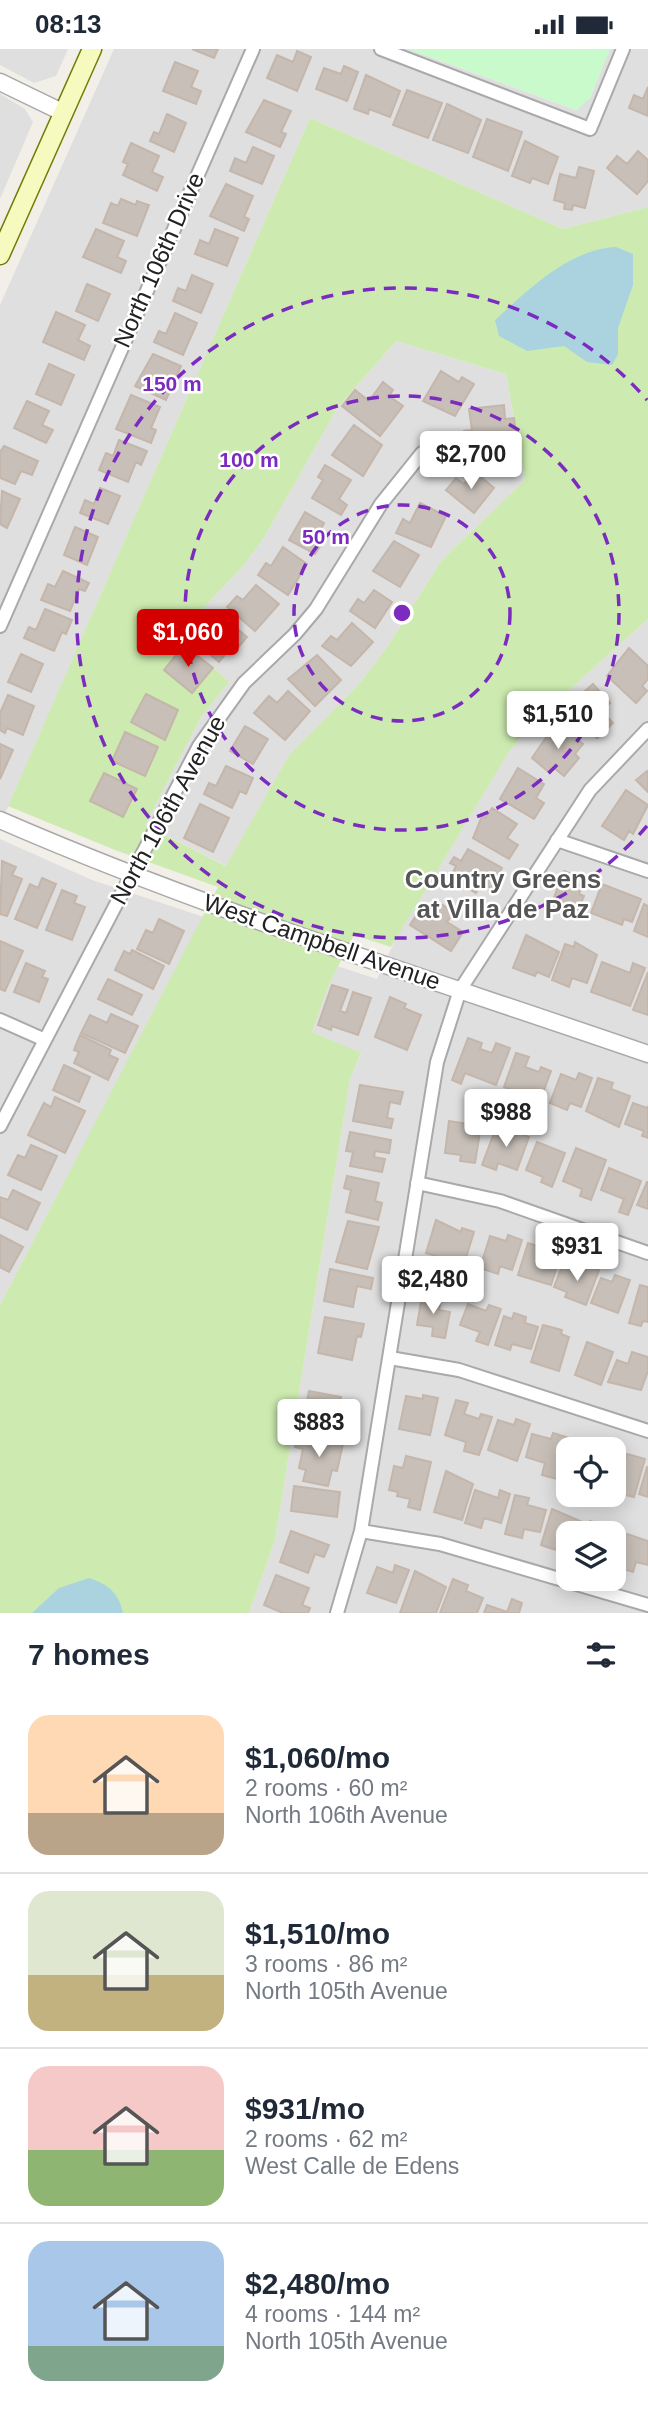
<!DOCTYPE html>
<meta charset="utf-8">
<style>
:root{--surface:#fff;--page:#f6f6f7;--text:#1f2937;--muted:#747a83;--line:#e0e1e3;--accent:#d40000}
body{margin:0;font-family:Helvetica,sans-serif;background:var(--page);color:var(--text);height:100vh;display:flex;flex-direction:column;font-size:26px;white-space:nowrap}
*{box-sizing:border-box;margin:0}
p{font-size:23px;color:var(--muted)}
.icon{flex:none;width:38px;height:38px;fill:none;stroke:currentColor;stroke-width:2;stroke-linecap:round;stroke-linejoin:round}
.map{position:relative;height:1564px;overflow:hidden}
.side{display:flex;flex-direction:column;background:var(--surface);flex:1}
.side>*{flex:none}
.controls{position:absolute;left:556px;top:1388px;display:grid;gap:14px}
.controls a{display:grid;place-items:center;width:70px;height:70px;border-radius:14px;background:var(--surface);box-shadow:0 4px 18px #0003;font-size:35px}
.price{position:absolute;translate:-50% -60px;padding:0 16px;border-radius:7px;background:#fff;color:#222;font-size:23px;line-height:46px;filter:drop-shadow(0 2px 4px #0008)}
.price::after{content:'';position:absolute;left:50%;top:42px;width:21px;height:16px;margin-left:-10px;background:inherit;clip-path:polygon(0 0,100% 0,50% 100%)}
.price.active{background:var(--accent);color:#fff}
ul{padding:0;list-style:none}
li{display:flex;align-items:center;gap:21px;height:175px;padding:0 28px}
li+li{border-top:2px solid var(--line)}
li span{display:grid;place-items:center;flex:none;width:196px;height:140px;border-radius:21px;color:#555}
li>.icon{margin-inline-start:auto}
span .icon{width:84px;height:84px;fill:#fffc;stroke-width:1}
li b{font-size:30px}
h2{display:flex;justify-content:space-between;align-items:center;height:84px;padding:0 28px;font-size:30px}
.status{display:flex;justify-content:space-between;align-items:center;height:49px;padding:0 35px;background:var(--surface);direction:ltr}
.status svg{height:19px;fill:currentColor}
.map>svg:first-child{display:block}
.residential{fill:#e0dfdf;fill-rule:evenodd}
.grass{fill:#cdebb0;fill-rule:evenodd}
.park{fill:#c8facc}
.water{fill:#aad3df}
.building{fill:#c7bfb8;stroke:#c4b6ab;stroke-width:2}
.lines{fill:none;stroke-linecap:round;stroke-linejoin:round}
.minor-casing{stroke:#a9a9a9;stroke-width:16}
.tertiary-casing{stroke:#a9a9a9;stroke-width:19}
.secondary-casing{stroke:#707d05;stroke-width:21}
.minor{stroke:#fff;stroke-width:12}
.tertiary{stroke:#fff;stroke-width:16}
.secondary{stroke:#f7fabf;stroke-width:18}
.ring{fill:none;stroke:#7b2cbf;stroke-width:3.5;stroke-dasharray:12 9}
.labels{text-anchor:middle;stroke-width:5;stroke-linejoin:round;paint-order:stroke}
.street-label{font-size:24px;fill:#222;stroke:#fff}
.neighbourhood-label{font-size:26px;font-weight:bold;fill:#555;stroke:#fff}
.centre{fill:#7b2cbf;stroke:#fff;stroke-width:3.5}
.ring-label{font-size:21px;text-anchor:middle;font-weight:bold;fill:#7b2cbf;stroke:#fff;stroke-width:5;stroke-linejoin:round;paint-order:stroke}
</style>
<div class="status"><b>08:13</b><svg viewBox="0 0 49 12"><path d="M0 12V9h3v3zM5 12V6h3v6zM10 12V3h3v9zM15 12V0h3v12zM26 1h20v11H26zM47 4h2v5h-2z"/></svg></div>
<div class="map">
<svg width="648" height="1564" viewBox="0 0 648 1564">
<rect width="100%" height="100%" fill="#f2efe9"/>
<path class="residential" d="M0 0H68L56 27 34 34 0 16Z
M114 0H408L576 61 590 49 610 0H648V158L563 180 310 69 0 776V256Z
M0 45 25 60 33 73 0 150Z
M396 292 506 325 525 431 441 512 388 597 358 636 289 706 227 817 145 776 201 668 229 633 178 586 244 516 265 487 338 358Z
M648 570V1564H249L275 1491 350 1030 361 1005 312 983 329 935 337 917 377 930 396 889 509 703 530 676ZM569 1400H614V1446H569ZM569 1484H614V1530H569Z
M0 790 92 831 204 868 0 1256Z"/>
<path class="grass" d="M310 69 563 180 648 158V570L530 676 509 703 391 898 354 886 329 935 312 983 361 1004 350 1030 275 1491 249 1564H0V1256L218 838 115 801 8 757ZM396 292 506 325 525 431 441 512 388 597 358 636 289 706 226 817 145 776 201 668 229 633 178 586 244 516 265 487 338 358Z"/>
<path class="park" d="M408 0H610L590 49 577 61Z"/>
<path class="water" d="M616 198 633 205V236L618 279V305L612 316 587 313 564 297 527 302 499 287 495 271C528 241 569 200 616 198Z
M89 1529C108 1535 119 1544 123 1564H32L59 1539Z"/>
<path class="building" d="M192 0H218L214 9Z
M297 2 311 8 297 42 267 29 277 6 293 13Z
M175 13 198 22 191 38 201 42 196 55 163 42Z
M344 17 358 23 347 52 316 40 324 19 341 25Z
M366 26 400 42 390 68 369 60 368 65 354 60Z
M648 38V67L629 59 634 46 643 50Z
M407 41 442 54 428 89 393 76Z
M264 51 291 62 281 83 286 85 280 98 246 83Z
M447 55 481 71 468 104 433 91Z
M167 65 186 74 174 103 150 92 154 83 159 85Z
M487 70 522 83 508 122 473 108Z
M525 92 558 108 548 135 532 129 530 134 512 127Z
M131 94 159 107 152 123 163 128 157 142 123 126 128 115 123 113Z
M253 98 274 107 262 135 230 122 235 109 246 114Z
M638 102 648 111V132L637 145 607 119 617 107 627 115Z
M579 118 594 122 585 159 573 156 572 161 564 160 565 154 554 151 560 125 576 129Z
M226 135 253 147 244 168 249 170 244 182 210 167Z
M121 150 136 156 137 152 149 156 137 187 103 174 111 154 118 157Z
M96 180 124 192 117 208 126 212 121 224 83 208Z
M215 180 238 189 227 217 195 205 200 191 209 195Z
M192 226 213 235 201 264 173 252 178 239 186 242Z
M87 235 110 245 98 272 76 262Z
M56 263 85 276 78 291 90 297 84 311 43 293Z
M175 264 197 274 183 306 154 293 159 282 166 285Z
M153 305 181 317 166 351 135 337Z
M49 315 74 326 61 356 36 345Z
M441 322 459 333 462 328 474 335 455 367 423 352Z
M383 333 393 341 389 347 403 357 380 387 342 357 355 341 369 352Z
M131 346 160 358 151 379 156 381 151 394 116 380Z
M27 352 49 362 42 376 53 381 46 394 14 379Z
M504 356 505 370 514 369 517 397 495 400 494 394 465 397 464 382 472 381 469 360Z
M354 376 382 396 363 427 332 406Z
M119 391 147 402 141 416 136 413 128 433 99 421 106 404 113 407Z
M4 397 38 412 32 426 21 422 15 435 0 429V403Z
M325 416 351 431 339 450 347 456 341 466 312 449 323 431 318 428Z
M474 422 494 439 474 464 446 441 456 429 464 435Z
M100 439 120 447 108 475 80 464 85 451 94 455Z
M2 442 20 450 7 479 0 475Z
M420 454 446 467 431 498 396 484 403 470 410 474Z
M305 463 324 474 315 490 322 494 315 505 289 491Z
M75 478 98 488 87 516 64 506Z
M394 492 419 506 400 538 373 522Z
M283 498 307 515 288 546 258 526 266 514 271 517Z
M63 522 89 534 85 542 79 540 70 562 41 551 48 535 55 538Z
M256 536 279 555 255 582 227 558 237 547 243 551Z
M374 541 392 553 375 579 350 562 358 550 364 554Z
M45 560 72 571 66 585 62 583 54 602 24 589 29 578 36 581Z
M219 564 247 588 234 603 230 599 219 613 197 594Z
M352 574 373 593 351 617 322 597 331 587 337 591Z
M184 596 213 619 192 644 164 621Z
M629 599 648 617V630L642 637 647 642 636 654 607 627Z
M21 605 43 615 31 643 8 633Z
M317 606 341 631 315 657 288 630Z
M593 635 610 654 601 661 613 674 597 689 568 657Z
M288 642 310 662 285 691 254 664 269 647 277 654Z
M146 645 178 661 165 691 131 673Z
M8 646 34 657 23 686 7 679 5 684 0 681V664Z
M556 674 583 695 575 705 579 709 564 727 554 719 550 724 532 709Z
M245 677 268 690 253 715 230 702Z
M125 683 158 698 145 727 112 712Z
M0 695 13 701 0 730Z
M226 717 253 729 246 745 240 742 232 759 204 745 209 734 216 737Z
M518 719 544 735 536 749 544 754 534 770 500 750Z
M647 722 648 723V743L636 731Z
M104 724 137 740 123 768 90 752Z
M626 741 648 756 633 785 629 782 624 791 602 777Z
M200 755 229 769 213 803 184 789Z
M492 759 517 775 507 789 518 796 509 810 473 789 482 767 485 769Z
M468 800 502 819 491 839 481 834 476 844 450 829 456 817 450 814 454 808 461 812Z
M2 812 16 818 12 826 22 830 7 867 0 865Z
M564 822 585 830 579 845 584 847 575 868 550 859Z
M42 829 56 835 37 879 15 870 30 835 38 839Z
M602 835 641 850 632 873 624 870 622 876 591 864Z
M62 841 77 847 74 854 85 858 72 891 46 881Z
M435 851 454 863 447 873 463 883 451 902 410 876 424 854 430 858Z
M644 855 648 857V888L634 882Z
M159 870 184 882 169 915 137 900 146 881 153 884Z
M526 886 559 903 549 928 537 923 535 927 513 919Z
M0 892 23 902 5 942 0 940Z
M575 893 597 906 587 934 572 929 569 938 552 931 565 895 574 898Z
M132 901 164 917 153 940 115 921 124 902 130 905Z
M602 913 630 924 633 914 645 919 630 957 591 943Z
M26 914 45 922 42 928 48 930 39 953 14 943Z
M648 923V966L633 961Z
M108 930 142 946 132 966 98 950Z
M332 936 348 941 340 962 346 964 353 943 371 949 358 986 332 977 331 981 318 976Z
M390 948 406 955 404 959 421 966 407 1001 375 988Z
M111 965 138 977 125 1004 81 984 90 966 107 974Z
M80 986 111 1001 109 1006 118 1010 108 1031 74 1014 79 1003 74 1001Z
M468 989 482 994 480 1000 492 1004 496 994 510 999 496 1036 465 1024 461 1035 452 1031Z
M516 1004 529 1008 525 1018 539 1023 541 1018 551 1022 540 1052 504 1038Z
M64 1016 90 1028 79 1053 53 1041Z
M579 1024 592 1029 581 1058 570 1054 567 1061 550 1054 561 1025 576 1031Z
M598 1029 613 1034 611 1040 630 1047 619 1078 586 1062Z
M360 1036 403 1043 400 1055 390 1053 387 1069 393 1070 391 1079 353 1072Z
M55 1048 85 1062 65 1104 28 1086 44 1054 51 1058Z
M633 1054 647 1059 648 1057V1089L642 1087 644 1082 625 1075Z
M449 1072 481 1077 475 1114 460 1112 461 1106 445 1104Z
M497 1076 529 1088 517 1121 498 1114 496 1121 482 1116Z
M350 1083 391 1091 389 1104 375 1102 374 1108 385 1110 382 1123 350 1117 353 1103 346 1102Z
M537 1093 565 1104 552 1138 541 1133 543 1128 526 1121Z
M31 1096 57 1107 41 1141 8 1126 18 1106 25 1109Z
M576 1099 606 1111 591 1151 580 1147 582 1140 563 1132Z
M609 1119 641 1132 628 1166 619 1163 624 1150 601 1141Z
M347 1127 379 1134 375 1152 382 1154 378 1171 346 1163 351 1141 344 1139Z
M647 1133H648V1160L637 1156Z
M13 1141 40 1154 27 1181 0 1168V1148L8 1151Z
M436 1171 461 1183 462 1179 474 1183 464 1215 426 1204Z
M348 1172 379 1178 367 1220 336 1213Z
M0 1186 23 1198 9 1223 0 1218Z
M508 1186 522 1191 512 1221 500 1217 498 1225 480 1219 490 1187 506 1192Z
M528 1194 544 1199 542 1206 559 1211 551 1236 518 1226Z
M563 1215 580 1222 583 1215 599 1221 586 1256 565 1248 567 1243 554 1238Z
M330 1220 373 1229 371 1240 357 1237 353 1258 324 1252Z
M615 1226 630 1231 618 1264 591 1254 601 1229 612 1233Z
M640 1236 648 1238V1273L643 1272 641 1277 629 1274Z
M422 1247 441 1250 439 1261 450 1263 445 1289 432 1287 433 1278 417 1276Z
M468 1255 486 1262 489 1256 501 1260 488 1296 476 1292 480 1283 460 1276Z
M514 1264 526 1268 525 1274 538 1278 531 1300 512 1295 510 1301 495 1296 504 1267 512 1270Z
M325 1268 364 1275 361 1288 357 1287 352 1311 318 1304Z
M543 1276 562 1281 561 1285 569 1288 559 1322 531 1313Z
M587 1293 613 1303 601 1336 575 1326Z
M632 1303 648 1308V1322L641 1341 608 1333 617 1311 628 1315Z
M309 1342 341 1348 337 1372 348 1374 345 1387 302 1378Z
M423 1346 438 1349 430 1386 399 1380 406 1347 423 1350Z
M456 1351 468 1354 464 1365 479 1370 481 1365 492 1368 479 1406 464 1402 466 1393 445 1386Z
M516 1370 530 1375 517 1412 488 1401 498 1371 514 1376Z
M553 1384 569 1389 557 1430 542 1426 545 1414 526 1408 532 1385 551 1390Z
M297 1386 343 1395 337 1422 332 1421 328 1437 303 1432 306 1421 299 1419 303 1400 295 1398Z
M573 1392 589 1396 588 1400H570Z
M627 1405 645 1410 634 1448 621 1445 622 1439 614 1437V1411L625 1414Z
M406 1407 431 1413 420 1461 408 1458 410 1450 397 1447 398 1443 389 1441 394 1417 403 1419Z
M647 1418H648V1448L639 1445Z
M446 1422 473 1435 462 1471 434 1463Z
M294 1437 340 1443 337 1468 291 1462Z
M475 1441 498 1449 500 1441 510 1445 501 1474 484 1469 481 1479 465 1474Z
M515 1446 529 1449 527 1456 546 1461 540 1483 524 1480 522 1489 505 1485Z
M552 1460 585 1474 582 1484H569V1494L559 1491 556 1501 541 1496Z
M590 1472 624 1482 615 1511 614 1484H586Z
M291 1482 329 1496 324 1508 315 1505 308 1524 280 1513Z
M627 1485 648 1492V1516L636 1513 633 1523 617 1518Z
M395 1516 409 1521 396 1554 367 1544 377 1518 393 1524Z
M415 1522 446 1538 436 1564H400Z
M276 1526 309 1539 302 1556 310 1559 308 1564H283L264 1556Z
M453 1530 468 1536 466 1542 483 1549 477 1564H440Z
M512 1550 522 1554 519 1564H484L487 1556 507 1563Z"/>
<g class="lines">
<g class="minor-casing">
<path id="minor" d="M381 0 590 80 623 0
M0 577 253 0
M557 791 648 822
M0 971 45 991
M0 1077 199 697 244 634 295 585 316 560 381 455 422 404
M417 1134 500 1152 648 1204
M390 1309 459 1321 648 1382
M361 1482 440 1495 648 1556
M337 1564 361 1482 437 1013 460 941 590 741 648 680"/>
</g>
<g class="tertiary-casing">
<path id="tertiary" d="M0 33 64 64
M0 771C211 863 431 930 648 1005"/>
</g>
<g class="secondary-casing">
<path id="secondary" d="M0 206 92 0"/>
</g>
<use href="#minor" class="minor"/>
<use href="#tertiary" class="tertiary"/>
<use href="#secondary" class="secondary"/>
</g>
<g class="ring">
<circle cx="402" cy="564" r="108"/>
<circle cx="402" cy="564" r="217"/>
<path d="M647 777A325 325 0 1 1 647 351"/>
</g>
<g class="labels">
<g class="street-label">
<text transform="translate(159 211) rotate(-66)" y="8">North 106th Drive</text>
<text transform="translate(168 761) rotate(-61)" y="8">North 106th Avenue</text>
<text transform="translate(322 893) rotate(19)" y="8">West Campbell Avenue</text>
</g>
<g class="neighbourhood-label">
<text x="503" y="839">Country Greens<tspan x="503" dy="30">at Villa de Paz</tspan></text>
</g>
</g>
<circle cx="402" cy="564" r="10" class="centre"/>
<g class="ring-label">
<text x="172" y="342">150 m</text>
<text x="249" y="418">100 m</text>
<text x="326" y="495">50 m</text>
</g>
</svg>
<div class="controls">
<a><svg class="icon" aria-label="locate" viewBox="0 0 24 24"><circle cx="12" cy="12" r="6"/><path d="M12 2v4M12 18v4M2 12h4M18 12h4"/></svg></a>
<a><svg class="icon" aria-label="layers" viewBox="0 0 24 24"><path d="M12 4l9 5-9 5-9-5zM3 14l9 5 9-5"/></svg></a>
</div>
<b class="price" style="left:471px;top:442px">$2,700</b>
<b class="price active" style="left:188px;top:620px">$1,060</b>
<b class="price" style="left:558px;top:702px">$1,510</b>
<b class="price" style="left:506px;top:1100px">$988</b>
<b class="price" style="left:577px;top:1234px">$931</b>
<b class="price" style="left:433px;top:1267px">$2,480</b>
<b class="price" style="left:319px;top:1410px">$883</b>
</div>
<section class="side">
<h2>7 homes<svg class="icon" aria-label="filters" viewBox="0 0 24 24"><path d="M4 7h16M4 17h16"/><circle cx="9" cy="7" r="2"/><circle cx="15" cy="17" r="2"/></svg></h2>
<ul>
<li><span style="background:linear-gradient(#ffd9b3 70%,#b9a48a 0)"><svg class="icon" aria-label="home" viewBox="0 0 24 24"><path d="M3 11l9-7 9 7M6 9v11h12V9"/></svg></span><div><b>$1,060/mo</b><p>2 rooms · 60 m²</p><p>North 106th Avenue</p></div></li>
<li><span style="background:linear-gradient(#dfe7d0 60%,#c2b280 0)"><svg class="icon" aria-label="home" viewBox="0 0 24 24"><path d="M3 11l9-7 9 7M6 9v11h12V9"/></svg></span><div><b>$1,510/mo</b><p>3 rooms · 86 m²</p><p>North 105th Avenue</p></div></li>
<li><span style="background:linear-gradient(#f6c9c9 60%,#8fb573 0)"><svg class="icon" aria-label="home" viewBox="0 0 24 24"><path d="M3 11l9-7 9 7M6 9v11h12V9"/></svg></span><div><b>$931/mo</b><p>2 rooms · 62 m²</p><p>West Calle de Edens</p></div></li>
<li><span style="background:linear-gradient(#a9c7e8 75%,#7fa58c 0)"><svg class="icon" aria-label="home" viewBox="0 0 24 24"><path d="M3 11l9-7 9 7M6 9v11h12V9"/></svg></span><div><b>$2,480/mo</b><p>4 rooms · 144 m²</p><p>North 105th Avenue</p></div></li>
</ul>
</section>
